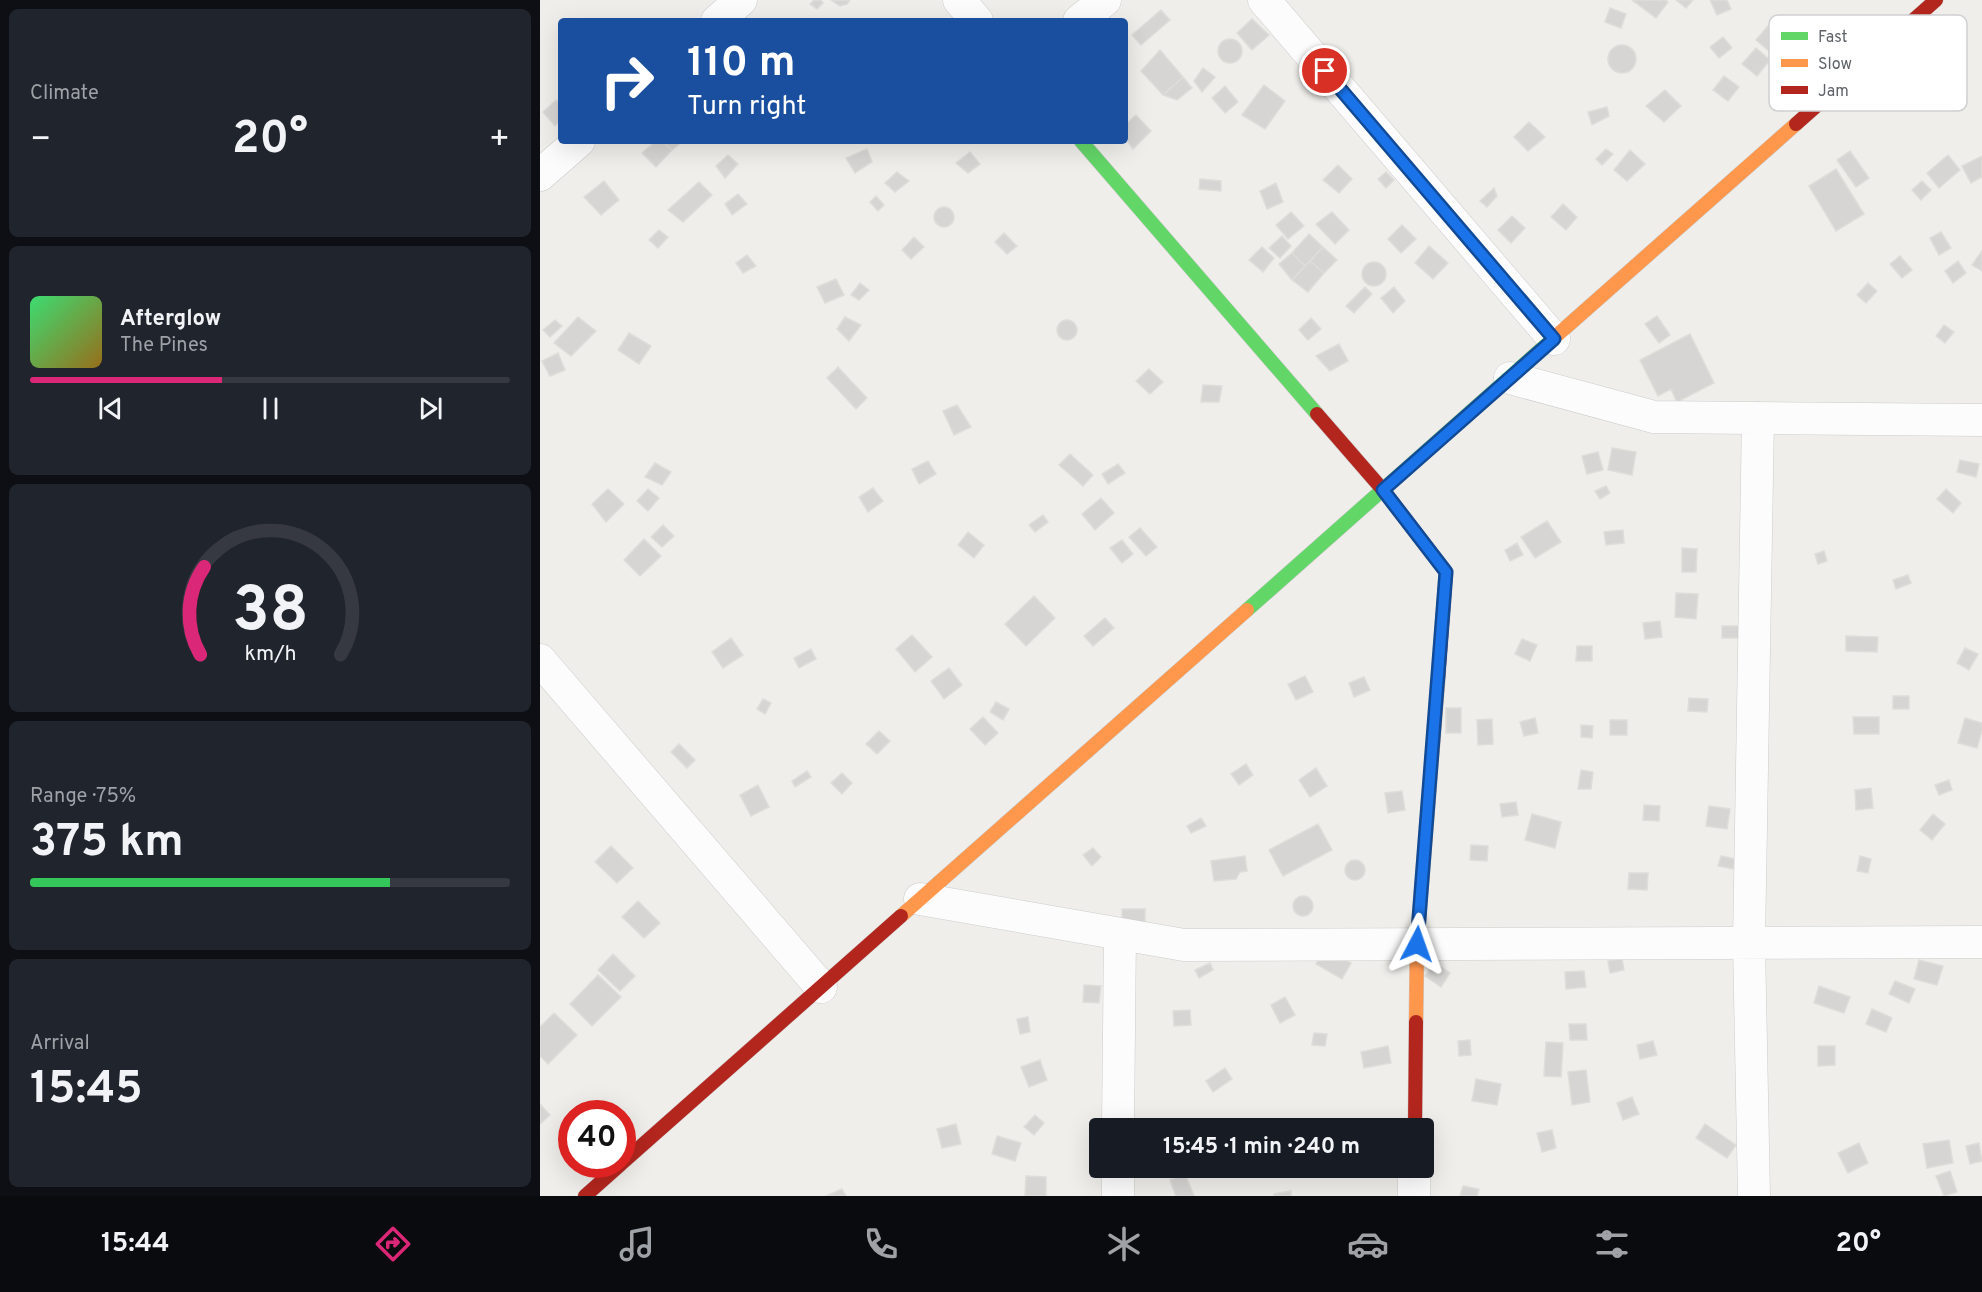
<!DOCTYPE html>
<html lang="en">
<head>
<meta charset="utf-8">
<style>
	body { margin:0; font-family:Overpass,sans-serif; background:#20242c; color:#f1f3f6; height:100vh; display:flex; flex-direction:column; font-size:22px; white-space:nowrap }
	* { box-sizing:border-box; margin:0 }
	p { font-size:20px; color:#9ea1a6 }
	.icon { flex:none; width:33px; height:33px; fill:none; stroke:currentColor; stroke-width:2; stroke-linecap:round; stroke-linejoin:round }
	.map { position:relative; flex:1; overflow:hidden }
	.drawer { display:flex; flex-direction:column; gap:9px; padding:9px; background:#0d0f14; width:540px }
	.drawer>* { flex:none }
	.guide { position:absolute; left:18px; top:18px; width:570px; height:126px; border-radius:6px; box-shadow:0 6px 24px #0002; background:#1a4fa0; color:#fff; overflow:hidden }
	.speed { position:absolute; left:18px; top:1100px; display:flex; gap:12px; font-size:30px; font-weight:700; text-align:center }
	.speed>* { display:grid; place-content:center; width:78px; height:78px; border-radius:50%; background:#171b24; box-shadow:0 6px 24px #0002; line-height:1 }
	.speed .limit { border:9px solid #d22; background:#fff; color:#111 }
	.pin { position:absolute; display:grid; place-items:center; width:51px; height:51px; color:#fff; margin:-26px; border:3px solid #fff; border-radius:50%; box-shadow:0 2px 6px #0007 }
	.me { position:absolute; width:66px; margin:-33px; rotate:4deg; stroke-linejoin:round; filter:drop-shadow(0 0 4px #0008) }
	.turn { display:flex; align-items:center; gap:21px; height:126px; padding:0 30px; font-size:27px }
	.turn .icon { width:78px; height:78px; stroke-width:2.5 }
	.turn b { display:block; font-size:42px; line-height:51px }
	.big { font-size:45px; font-weight:700; line-height:1.1 }
	.drawer .tile { flex:1; display:flex; flex-direction:column; justify-content:center; gap:9px; min-width:0; padding:0 21px; border-radius:9px; background:#20242c }
	.drawer .dial { align-items:center; gap:0 }
	.dial svg { height:156px; overflow:visible; fill:none; stroke:#363941; stroke-width:7; stroke-linecap:round; text-anchor:middle }
	.dial text { fill:#f1f3f6; stroke:none }
	.song { display:flex; align-items:center; gap:18px }
	.cover { width:72px; height:72px; border-radius:9px; background:linear-gradient(135deg,hsl(140 70% 55%),hsl(40 70% 35%)) }
	.played { height:6px; border-radius:3px; background:linear-gradient(90deg,#db2777 40%,#363941 40%) }
	.keys { display:flex; justify-content:space-around; direction:ltr }
	.heat { display:flex; justify-content:space-between; align-items:center; font-size:33px; direction:ltr }
	.charge { height:9px; border-radius:4px; background:linear-gradient(90deg,#34c759 75%,#363941 0) }
	.trip { position:absolute; left:549px; top:1118px; width:345px; height:60px; border-radius:6px; background:#171b24; box-shadow:0 6px 24px #0002; font-weight:700; line-height:60px; text-align:center }
	.dock { display:flex; height:96px; justify-content:space-around; align-items:center; background:#090b0e; color:#9ea1a6 }
	.dock .icon { width:42px; height:42px }
	.dock .selected { color:#db2777 }
	.dock b { font-size:27px; color:#f1f3f6 }
	main { display:flex; flex:1; min-height:0 }
	.map>svg:first-child { display:block }
	.building { fill:#d6d5d3; stroke:#deddd9; stroke-width:1.5 }
	.lines { fill:none; stroke-linecap:round; stroke-linejoin:round }
	.street-casing { stroke:#cbcccc; stroke-width:33 }
	.fast-casing { stroke:#cacacb; stroke-width:15 }
	.slow-casing { stroke:#cacacb; stroke-width:15 }
	.jam-casing { stroke:#cacacb; stroke-width:15 }
	.street { stroke:#fdfcfc; stroke-width:32 }
	.fast { stroke:#63d668; stroke-width:14 }
	.slow { stroke:#ff974d; stroke-width:14 }
	.jam { stroke:#b3261e; stroke-width:14 }
	.route-casing { stroke:#114b97; stroke-width:15 }
	.route { stroke:#1a73e8; stroke-width:10 }
	.key { fill:#fff; stroke:#cfd0d2; stroke-width:1.5 }
	.key-label { font-size:16px; fill:#5f6368 }
</style>
</head>
<body>
<main>
<section class="drawer">
<div class="tile"><p>Climate</p>
<div class="heat"><a>−</a><b class="big">20°</b><a>+</a></div>
</div>
<div class="tile">
<div class="song"><i class="cover"></i><div><b>Afterglow</b><p>The Pines</p></div></div>
<div class="played"></div>
<div class="keys"><svg class="icon" aria-label="previous" viewBox="0 0 24 24"><path d="M18 5L8 12l10 7zM5 5v14"/></svg><svg class="icon" aria-label="pause" viewBox="0 0 24 24"><path d="M8 5v14M16 5v14"/></svg><svg class="icon" aria-label="next" viewBox="0 0 24 24"><path d="M6 5l10 7-10 7zM19 5v14"/></svg></div>
</div>
<div class="tile dial"><svg viewBox="0 0 100 80">
<path d="M14 69A42 42 0 1 1 86 69"/>
<path d="M14 69A42 42 0 0 1 16 24" stroke="#db2777"/>
<text x="50" y="56" font-size="32" font-weight="700">38</text>
<text x="50" y="72" font-size="11">km/h</text>
</svg></div>
<div class="tile"><p>Range · 75%</p><b class="big">375 km</b><div class="charge"></div></div>
<div class="tile"><p>Arrival</p><b class="big">15:45</b></div>
</section>
<div class="map">
<svg width="1442" height="1196" viewBox="0 0 1442 1196">
	<rect width="100%" height="100%" fill="#efeeea"/>
	<path class="building" d="M274,0h7l2,3 -6,6 -7,-5z
		M291,0h19l-3,4 -7,2z
		M1092,0h33l3,2 -12,16z
		M1136,0h17l-7,8z
		M1170,0h17l4,9 -14,6z
		M1070,8l16,6 -5,14 -16,-6z
		M621,10l9,10 -29,25 -9,-10z
		M712,19l17,16 -17,15 -15,-17z
		M1228,26l19,16 -12,14 -19,-16z
		M1183,37l9,11 -13,10 -9,-11z
		M678 51a12 12 0 1 1 24 0a12 12 0 1 1-24 0Z
		M1068 59a14 14 0 1 1 28 0a14 14 0 1 1-28 0Z
		M1216,48l14,12 -13,16 -15,-12z
		M620,50l23,27 -20,18 -22,-24z
		M663,68l12,9 -13,15 -8,-11z
		M1184,76l15,11 -11,14 -15,-11z
		M643,77l9,11 -15,12 -14,-5z
		M724,85l21,16 -20,28 -23,-14z
		M685,86l13,16 -13,11 -13,-15z
		M1125,90l16,16 -17,16 -18,-16z
		M16,100l5,5v15l-6,6 -12,-14z
		M1067,107l2,9 -17,9 -4,-13z
		M596,115l15,16 -18,18 -8,-11v-13z
		M989,122l16,15 -17,14 -14,-14z
		M116,141h6l10,9 -16,17 -14,-14z
		M122,141h21l-11,9z
		M327,149l5,13 -17,11 -9,-15z
		M1066,149l7,5 -11,11 -6,-6z
		M1090,150l15,14 -18,17 -13,-11z
		M1310,151l19,27 -13,9 -19,-27z
		M430,152l10,12 -12,9 -12,-10z
		M188,155l10,9 -13,14 -9,-12z
		M1408,155l12,15 -21,18 -12,-15z
		M1442,156v21l-11,6 -9,-17z
		M798,165l14,14 -13,14 -16,-13z
		M1296,169l28,45 -28,17 -27,-45z
		M357,172l12,9 -14,11 -10,-9z
		M846,172l8,8 -8,8 -8,-9z
		M660,179l21,2v10l-22,-2z
		M64,181l15,19 -18,15 -17,-18z
		M1382,181l9,9 -10,10 -9,-10z
		M159,182l13,13 -29,27 -15,-12z
		M736,183l7,19 -16,7 -7,-18z
		M954,188l3,8 -10,11 -7,-6z
		M198,194l9,10 -15,11 -7,-11z
		M336,196l8,9 -6,6 -8,-9z
		M1023,204l14,13 -11,13 -15,-13z
		M394 217a10 10 0 1 1 20 0a10 10 0 1 1-20 0Z
		M751,212l13,14 -16,13 -12,-14z
		M792,212l17,18 -14,14 -19,-20z
		M972,216l13,12 -14,15 -13,-13z
		M862,225l14,14 -15,14 -13,-14z
		M119,230l9,7 -10,11 -9,-8z
		M1401,232l10,16 -12,7 -9,-17z
		M464,233l13,13 -10,8 -12,-12z
		M769,234l14,13 -18,19 -13,-13z
		M742,236l9,10 -11,12 -11,-10z
		M374,237l10,10 -13,12 -9,-9z
		M889,246l19,17 -15,16 -18,-16z
		M722,247l12,11 -11,14 -14,-12z
		M783,247l14,13 -13,13 -14,-12z
		M1442,251v20l-10,-6z
		M752,253l13,13 -13,14 -13,-16z
		M207,255l9,11 -13,7 -7,-10z
		M1360,256l12,14 -10,8 -12,-14z
		M770,261l14,12 -16,19 -16,-12z
		M1418,261l8,12 -13,10 -8,-12z
		M822 274a12 12 0 1 1 24 0a12 12 0 1 1-24 0Z
		M296,279l8,16 -19,8 -8,-16z
		M320,283l9,7 -10,10 -8,-5z
		M1328,283l9,8 -11,12 -9,-8z
		M825,287l7,7 -18,19 -8,-7z
		M854,287l11,14 -12,12 -12,-15z
		M1117,316l13,19 -11,8 -14,-19z
		M38,317l18,14 -25,25 -17,-13z
		M305,317l16,8 -12,16 -12,-12z
		M771,318l10,11 -13,11 -9,-10z
		M15,320l7,6 -12,11 -7,-7z
		M517 330a10 10 0 1 1 20 0a10 10 0 1 1-20 0Z
		M1404,325l10,7 -9,11 -9,-7z
		M89,333l22,13 -12,18 -21,-14z
		M1150,334l24,49 -37,19 -6,-13 -13,7 -18,-36z
		M799,344l9,17 -18,10 -14,-15z
		M18,353l7,17 -15,6 -8,-15z
		M298,367l29,31 -11,11 -29,-31z
		M609,369l14,13 -13,12 -14,-13z
		M663,385l19,1 -3,16h-18z
		M417,405l14,22 -17,8 -11,-24z
		M1072,448l24,4 -4,23 -24,-5z
		M1058,452l5,18 -16,4 -5,-18z
		M530,454l23,21 -10,11 -24,-21z
		M1420,460l19,4 -3,13 -19,-5z
		M388,461l8,13 -17,10 -7,-15z
		M115,463l16,9 -9,13 -17,-8z
		M578,464l7,9 -17,11 -6,-10z
		M1066,486l4,7 -10,6 -5,-8z
		M333,488l10,13 -15,11 -9,-15z
		M68,489l16,15 -18,18 -14,-18z
		M108,489l11,9 -11,13 -11,-10z
		M1406,489l15,14 -8,10 -16,-14z
		M561,498l13,15 -19,17 -13,-16z
		M503,515l5,7 -13,10 -6,-7z
		M1007,521l14,21 -26,16 -14,-21z
		M123,525l11,11 -12,11 -11,-10z
		M600,528l17,19 -11,9 -17,-19z
		M1083,530l1,13 -18,2 -2,-13z
		M428,532l16,13 -10,13 -16,-13z
		M104,539l17,17 -21,20 -16,-16z
		M582,540l11,14 -11,9 -12,-15z
		M977,543l6,12 -13,6 -5,-11z
		M1142,548l15,1 -1,23h-14z
		M1284,551l3,10 -9,3 -3,-10z
		M1368,575l3,8 -15,6 -3,-9z
		M1136,593l22,1 -2,25 -21,-2z
		M494,596l21,22 -29,28 -21,-22z
		M565,618l9,10 -21,18 -9,-10z
		M1120,621l2,16 -17,2 -2,-16z
		M1182,626h17v12h-17z
		M372,635l20,22 -17,15 -19,-23z
		M1306,636l32,1 -1,15 -31,-1z
		M191,638l12,17 -20,13 -11,-16z
		M982,639l15,6 -7,16 -15,-7z
		M1037,646h15v15h-16z
		M1425,648l13,6 -9,16 -12,-7z
		M271,649l5,10 -17,9 -5,-10z
		M409,668l13,17 -18,14 -13,-18z
		M765,676l8,16 -17,8 -8,-16z
		M824,677l6,13 -16,7 -5,-14z
		M1353,696h16v13h-16z
		M1149,698l19,1 -1,13 -19,-1z
		M223,699l8,4 -6,11 -8,-5z
		M456,702l13,7 -6,11 -13,-8z
		M906,708h15v25h-15z
		M443,717l15,16 -13,12 -15,-16z
		M1313,717h26v17h-25z
		M995,718l3,15 -14,3 -4,-14z
		M1425,718l17,5v8l-5,17 -19,-5z
		M952,719l1,25 -15,1 -1,-25z
		M1070,720h17v15h-17z
		M1041,725l12,1 -1,12 -11,-1z
		M339,731l11,10 -13,13 -11,-10z
		M139,744l16,16 -8,8 -16,-16z
		M706,764l7,11 -14,10 -8,-11z
		M776,768l11,18 -17,11 -11,-17z
		M1041,770l12,2 -2,17h-13z
		M267,771l4,6 -16,10 -3,-6z
		M302,773l10,10 -10,11 -11,-11z
		M1409,780l3,10 -13,5 -4,-10z
		M218,785l11,22 -18,9 -11,-21z
		M1331,788l2,20 -17,2 -1,-20z
		M862,791l3,19 -17,3 -3,-20z
		M976,802l2,13 -16,2 -2,-13z
		M1104,805l16,1 -1,15 -16,-1z
		M1169,806l21,3 -3,20 -21,-3z
		M992,814l29,8 -6,26 -30,-8z
		M1393,814l12,10 -13,16 -12,-10z
		M661,818l5,8 -15,7 -4,-7z
		M778,824l14,26 -49,26 -14,-26z
		M931,845l17,1 -1,15 -17,-1z
		M71,846l22,22 -16,15 -22,-21z
		M553,848l8,9 -9,9 -9,-11z
		M705,856l2,15 -7,1 -4,7 -22,2 -3,-20z
		M1181,856l15,3 -3,10 -15,-3z
		M1320,856l11,3 -3,14 -11,-2z
		M805 870a10 10 0 1 1 20 0a10 10 0 1 1-20 0Z
		M1089,873h19l-1,17 -19,-1z
		M753 906a10 10 0 1 1 20 0a10 10 0 1 1-20 0Z
		M98,901l22,22 -16,15 -22,-21z
		M582,909h23v15h-23z
		M785,948l26,15 -9,16 -26,-15z
		M73,954l22,22 -15,15 -22,-21z
		M1082,958l2,12 -14,3 -2,-12z
		M1379,960l24,6 -6,19 -23,-6z
		M894,962l16,11 -9,14 -16,-11z
		M670,963l3,7 -14,8 -4,-8z
		M1044,971l2,16 -20,2 -1,-17z
		M58,975l23,22 -29,29 -22,-22z
		M1355,981l20,8 -6,14 -20,-9z
		M544,985l17,1 -2,17 -16,-1z
		M1279,986l31,11 -6,16 -30,-10z
		M745,997l10,18 -15,8 -9,-18z
		M1332,1009l20,9 -6,14 -20,-8z
		M650,1010l1,15 -17,1 -1,-15z
		M14,1013l23,22 -29,29 -8,-8v-29z
		M488,1017l2,15 -10,2 -3,-15z
		M1029,1024h17l1,16h-17z
		M774,1033l13,1 -2,12 -13,-1z
		M930,1040l1,15 -12,1 -1,-15z
		M1113,1041l4,14 -17,4 -3,-14z
		M1006,1042l17,1 -2,34 -17,-1z
		M848,1046l3,17 -27,5 -3,-16z
		M1278,1046h17v19l-17,1z
		M500,1060l7,20 -18,7 -8,-20z
		M685,1068l7,11 -19,13 -7,-11z
		M1046,1070l4,32 -18,3 -4,-33z
		M936,1079l25,5 -4,21 -25,-4z
		M1092,1097l7,17 -16,6 -6,-17z
		M0,1104l10,11 -10,9z
		M495,1115l9,8 -10,12 -10,-8z
		M416,1124l5,20 -19,4 -5,-19z
		M694,1124v4h-17v-3z
		M1165,1124l31,21 -9,13 -31,-20z
		M1012,1130l4,18 -14,4 -5,-19z
		M457,1136l24,7 -6,18 -23,-7z
		M1409,1140l4,23 -26,5 -4,-24z
		M1319,1143l9,20 -20,10 -10,-20z
		M1439,1143l3,18 -12,3 -4,-18z
		M1410,1171l7,21 -13,4 -8,-20z
		M645,1174l9,22h-18l-6,-16z
		M486,1176l20,1v19h-21z
		M923,1186l16,3 -2,7h-17z
		M302,1189l4,7h-20z
		M751,1191v5h-17v-2z"/>
	<g class="lines">
		<defs>
			<path id="street" d="M419,0l18,21
				M724,0l290,339
				M177,21l24,-21
				M539,21l26,-21
				M0,175l39,-34
				M970,378l144,39 328,3
				M0,660l281,327
				M380,899l264,46 798,-3
				M578,1128l2,-194
				M578,1196v-29
				M874,1196v-29
				M1214,1196l-5,-253 9,-525"/>
			<path id="fast" d="M541,141l236,273
				M707,610l308,-273"/>
			<path id="slow" d="M1015,337l241,-213
				M361,916l346,-306
				M876,1022l1,-78 21,-264"/>
			<path id="jam" d="M1256,124l140,-124
				M777,414l66,76 63,82 -8,108
				M875,1128l1,-106
				M82,1163l279,-247
				M45,1196l36,-32"/>
		</defs>
		<use href="#street" class="street-casing"/>
		<use href="#fast" class="fast-casing"/>
		<use href="#slow" class="slow-casing"/>
		<use href="#jam" class="jam-casing"/>
		<use href="#street" class="street"/>
		<use href="#fast" class="fast"/>
		<use href="#slow" class="slow"/>
		<use href="#jam" class="jam"/>
	</g>
	<g class="lines">
		<defs>
			<path id="route" d="M785,71l229,268 -171,151 63,82 -29,372"/>
		</defs>
		<use href="#route" class="route-casing"/>
		<use href="#route" class="route"/>
	</g>
	<rect x="1229" y="15" width="198" height="96" rx="9" class="key"/>
	<rect x="1241" y="32" width="27" height="8" fill="#63d668"/>
	<rect x="1241" y="59" width="27" height="8" fill="#ff974d"/>
	<rect x="1241" y="86" width="27" height="8" fill="#b3261e"/>
	<g class="key-label">
		<text x="1278" y="42">Fast</text>
		<text x="1278" y="69">Slow</text>
		<text x="1278" y="96">Jam</text>
	</g>
</svg>
<div class="speed"><div class="limit">40</div></div>
<div class="pin" style="left:785px;top:71px;background:#d93025"><svg class="icon" aria-label="arrive" viewBox="0 0 24 24"><path d="M6 21V4h12l-3 4 3 4H6"/></svg></div>
<svg class="me" style="left:877px;top:944px" viewBox="-20 -20 40 40"><path d="M0-17L14 15 0 8-14 15z" fill="#1a73e8" stroke="#fff" stroke-width="4"/></svg>
<div class="trip">15:45 · 1 min · 240 m</div>
<div class="guide">
<div class="turn"><svg class="icon" aria-label="right" viewBox="0 0 24 24"><path d="M7 20v-9h11M14 6l5 5-5 5"/></svg><div><b>110 m</b>Turn right</div></div>
</div>
</div>
</main>
<nav class="dock">
<b>15:44</b>
<svg class="icon selected" aria-label="directions" viewBox="0 0 24 24"><path d="M12 3l9 9-9 9-9-9zM9 14v-3h6M13 9l2 2-2 2"/></svg>
<svg class="icon" aria-label="music" viewBox="0 0 24 24"><path d="M9 18V5l10-2v13"/><circle cx="6" cy="18" r="3"/><circle cx="16" cy="16" r="3"/></svg>
<svg class="icon" aria-label="phone" viewBox="0 0 24 24"><path d="M5 4h4l2 5-3 2q2 4 5 5l2-3 5 2v4C11 20 4 13 5 4z"/></svg>
<svg class="icon" aria-label="climate" viewBox="0 0 24 24"><path d="M12 3v18M4 7l16 10M4 17L20 7"/></svg>
<svg class="icon" aria-label="car" viewBox="0 0 24 24"><path d="M5 17H2v-5l4-1 3-4h7l3 4 3 1v5h-3M9 17h6M6 11h13"/><circle cx="7" cy="17" r="2"/><circle cx="17" cy="17" r="2"/></svg>
<svg class="icon" aria-label="filters" viewBox="0 0 24 24"><path d="M4 7h16M4 17h16"/><circle cx="9" cy="7" r="2"/><circle cx="15" cy="17" r="2"/></svg>
<b>20°</b>
</nav>
</body>
</html>
